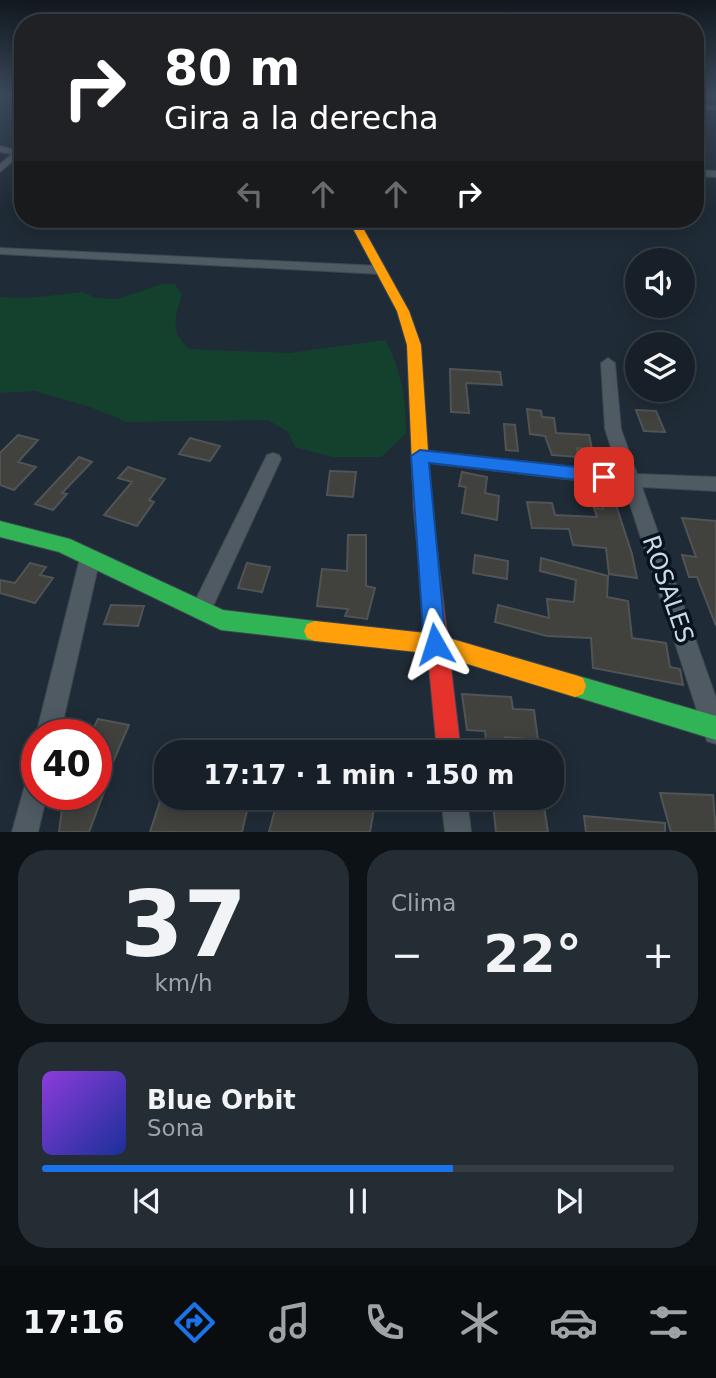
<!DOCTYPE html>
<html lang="es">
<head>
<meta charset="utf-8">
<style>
	body { margin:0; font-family:"DejaVu Sans",sans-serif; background:#242d34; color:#f1f3f6; height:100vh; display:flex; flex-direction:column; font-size:26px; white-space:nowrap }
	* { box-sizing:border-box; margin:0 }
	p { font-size:23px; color:#9ea3a8 }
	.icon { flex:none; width:38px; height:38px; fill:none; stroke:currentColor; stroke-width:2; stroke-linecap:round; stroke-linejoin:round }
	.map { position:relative; height:832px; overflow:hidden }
	.drawer { display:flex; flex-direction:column; gap:18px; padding:18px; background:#0d1216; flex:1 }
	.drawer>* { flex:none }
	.banner { position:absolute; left:14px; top:14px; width:690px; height:214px; border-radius:28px; box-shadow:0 4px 18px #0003,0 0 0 2px #363e45; background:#202124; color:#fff; overflow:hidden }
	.buttons { position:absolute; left:625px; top:248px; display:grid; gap:14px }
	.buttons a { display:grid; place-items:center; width:70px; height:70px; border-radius:50%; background:#172028; box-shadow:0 4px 18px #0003,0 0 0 2px #363e45; font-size:35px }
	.speed { position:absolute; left:21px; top:719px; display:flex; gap:14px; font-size:35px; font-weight:700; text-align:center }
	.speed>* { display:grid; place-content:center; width:91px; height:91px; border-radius:50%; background:#172028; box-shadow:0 4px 18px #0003,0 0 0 2px #363e45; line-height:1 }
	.speed .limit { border:10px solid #d22; background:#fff; color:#111 }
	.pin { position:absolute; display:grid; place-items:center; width:60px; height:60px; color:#fff; margin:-30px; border-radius:14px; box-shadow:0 4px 10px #0006 }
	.me { position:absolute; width:77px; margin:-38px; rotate:354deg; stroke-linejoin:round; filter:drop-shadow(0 0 5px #0008) }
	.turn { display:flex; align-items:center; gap:24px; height:147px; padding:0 35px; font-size:32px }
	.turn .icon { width:91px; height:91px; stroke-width:2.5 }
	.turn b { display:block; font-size:49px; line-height:60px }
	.lanes { display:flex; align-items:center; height:66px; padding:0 35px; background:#0003; justify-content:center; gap:35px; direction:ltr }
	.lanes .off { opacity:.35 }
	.big { font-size:52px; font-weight:700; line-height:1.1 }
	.drawer .tile { flex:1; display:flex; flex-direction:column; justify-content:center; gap:10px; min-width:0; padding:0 24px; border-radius:28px; background:#242d34 }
	.drawer .dial { align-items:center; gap:0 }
	.dial b { font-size:91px; line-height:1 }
	.song { display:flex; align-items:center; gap:21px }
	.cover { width:84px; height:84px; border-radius:10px; background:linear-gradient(135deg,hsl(270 70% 55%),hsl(230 70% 35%)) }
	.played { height:7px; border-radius:4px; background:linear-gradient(90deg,#1a73e8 65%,#363e45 65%) }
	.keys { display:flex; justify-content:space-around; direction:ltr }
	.heat { display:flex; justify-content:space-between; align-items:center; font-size:38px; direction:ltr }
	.drawer .tiles { flex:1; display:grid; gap:18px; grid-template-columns:1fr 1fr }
	.tile:last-child { grid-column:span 2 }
	.trip { position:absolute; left:154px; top:740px; width:410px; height:70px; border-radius:28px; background:#172028; box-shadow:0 4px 18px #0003,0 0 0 2px #363e45; font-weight:700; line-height:70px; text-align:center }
	.tabs { display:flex; height:112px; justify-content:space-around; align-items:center; background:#090d10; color:#9ea3a8 }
	.tabs .icon { width:49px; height:49px }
	.tabs .on { color:#1a73e8 }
	.tabs b { font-size:32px; color:#f1f3f6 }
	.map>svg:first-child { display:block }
	.green { fill:#14412e }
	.building { fill:#41413d; stroke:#515455; stroke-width:2 }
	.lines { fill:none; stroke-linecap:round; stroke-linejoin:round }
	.street-casing { stroke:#3d4751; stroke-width:2 }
	.fast-casing { stroke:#3d4751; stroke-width:2 }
	.slow-casing { stroke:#3d4751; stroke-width:2 }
	.jam-casing { stroke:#3d4751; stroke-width:2 }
	.street { fill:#505a62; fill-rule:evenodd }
	.fast { fill:#30b455; fill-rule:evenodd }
	.slow { fill:#ff9f0a; fill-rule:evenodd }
	.jam { fill:#e5322d; fill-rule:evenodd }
	.route { fill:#1a73e8; stroke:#114b97; stroke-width:2 }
	.labels { text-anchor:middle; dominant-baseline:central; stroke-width:7; stroke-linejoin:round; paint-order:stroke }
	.near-street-label { font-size:24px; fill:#cbd9e7; stroke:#09131d }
</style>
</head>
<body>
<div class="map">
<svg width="716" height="832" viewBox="0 0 716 832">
	<rect width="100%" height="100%" fill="#1f2b36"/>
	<path class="green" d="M162,284h13l7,11c-7,24 -13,35 7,54l100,4 96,-13c17,31 21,59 21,94l-25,23h-49l-37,-10 -7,-15 -20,-12 -141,2 -40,-16 -52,-15 -35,2v-96l29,1 54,-6 13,6 22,1z"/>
	<path class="building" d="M450,369l50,3 2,13 -36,-2 3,30 -18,-1z
		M527,409l14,2 1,6 12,1 2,15 33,2 3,14 -15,-1 2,9 -27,-2 -7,-19 -15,-2z
		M636,410l20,1 9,21 -21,-1z
		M504,424l11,1 3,26 -12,-1z
		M18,435l20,5 -20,22 18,5 -22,23 -14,-5v-32z
		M190,438l30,8 -10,15 -31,-7z
		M79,457l13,5 -30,31 5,1 -14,16 -18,-6z
		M128,467l37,12 -16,21 5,2 -17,24 -33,-11 28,-33 -14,-4z
		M330,471l26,1 -3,25 -26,-2z
		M462,472l25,5 -2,16 14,3 -2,24 -35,-7 4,-26 -7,-1z
		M601,501l14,1 17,52 5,24 -28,-4 -3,-26 -33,-3 -4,-16 -37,-1 -5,-26 25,1 3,12 42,2 -3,-9 9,1z
		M682,518l34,3v105l-19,-49h-8l-7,-22 14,2z
		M348,535h18v51l9,2 -8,31 -22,-3 3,-7 -31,-3 5,-37 25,2z
		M475,555l33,6 -1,18 -34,-6z
		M541,558l67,18 -1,21 21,4 4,37 34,5 4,24 10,2 3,16 -90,-17 -2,-30 -44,-2 -52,-14 3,-17 51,13 -2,-19 27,3 2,-22 -36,-9z
		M30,563l16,4 -6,8 13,3 -18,25 -35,-10v-13l15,3z
		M247,563l23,4 -8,25 -24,-4z
		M111,605l33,1 -6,20 -34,-2z
		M462,694l49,3 2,12 21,1 4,30 -33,-3 1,5 -20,-1 -1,-10 -18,-1z
		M98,719l31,6 -22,51h3l-21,56h-30l5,-38h32v-59h-6z
		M660,793l53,2 3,37h-45z
		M161,798h89l-8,34h-92z
		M278,798h98l-6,34h-101z
		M493,804l51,2 4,26h-52z
		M584,816l81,7v9h-79z"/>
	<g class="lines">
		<defs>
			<path id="street" d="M695,105l21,1v4l-21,-1z
				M0,146l23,6 -23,20v-8l12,-10 -12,-2z
				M695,170l21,1v6l-21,-1z
				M0,248l380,18 6,4 -6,4 -380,-20z
				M608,358l7,5 6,66 16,45 79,3v14l-74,-4 74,211v46l-9,-3 -3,-9 -80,-246 -204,-24 -6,-2 -2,-4 2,-4 6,-2 199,22 -14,-43 -4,-66z
				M273,453l6,2 2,4 -73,158 -7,3 -7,-3 -3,-7 3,-7 71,-144 2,-4z
				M90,550l7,2 3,6 -40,177h-23v2l-1,-2 44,-177 3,-6z
				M37,770v24h10l-9,38h-26l16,-58z
				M441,798h26l4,34h-26z"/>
			<path id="fast" d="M0,521l70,18 153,71 92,11 8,3 3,7 -3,7 -8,3 -94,-11 -162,-78 -59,-15z
				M575,675l141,41v24l-149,-46 -3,-8 3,-8z"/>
			<path id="slow" d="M348,219h10l51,92 12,34 11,167 9,71 -3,6 -7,3 -7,-3 -3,-6 -7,-71 -7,-167 -10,-34z
				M315,621l120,13 140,41 8,3 3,8 -3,8 -8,3 -140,-43 -120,-13 -8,-3 -3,-7 3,-7z"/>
			<path id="jam" d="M431,574l7,3 3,6 20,169h-24l-16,-169 3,-6z"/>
		</defs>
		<use href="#street" class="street-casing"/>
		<use href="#fast" class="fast-casing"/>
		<use href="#slow" class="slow-casing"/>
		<use href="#jam" class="jam-casing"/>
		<use href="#street" class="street"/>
		<use href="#fast" class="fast"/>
		<use href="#slow" class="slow"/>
		<use href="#jam" class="jam"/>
	</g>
	<linearGradient id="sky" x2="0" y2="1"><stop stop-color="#11181e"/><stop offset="0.45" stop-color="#3c4a5d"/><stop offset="1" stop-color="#3c4a5d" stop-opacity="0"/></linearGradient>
	<rect width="716" height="210" fill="url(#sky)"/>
	<path class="route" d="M420,450l184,20 6,2 3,5 -3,4 -6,2 -175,-20 17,181 -3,8 -8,3 -7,-3 -4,-8 -13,-188z"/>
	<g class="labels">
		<g class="near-street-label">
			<text transform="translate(668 589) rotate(71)">ROSALES</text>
		</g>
	</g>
</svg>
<div class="buttons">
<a><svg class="icon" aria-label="sound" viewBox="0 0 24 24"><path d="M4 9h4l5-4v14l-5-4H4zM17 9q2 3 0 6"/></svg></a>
<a><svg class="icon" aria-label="layers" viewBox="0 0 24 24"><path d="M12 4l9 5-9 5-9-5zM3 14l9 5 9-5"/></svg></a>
</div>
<div class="speed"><div class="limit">40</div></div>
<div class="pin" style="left:604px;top:477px;background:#d93025"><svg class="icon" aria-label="arrive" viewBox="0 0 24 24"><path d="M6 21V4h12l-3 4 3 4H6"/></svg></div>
<svg class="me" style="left:435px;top:644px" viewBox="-20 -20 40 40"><path d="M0-17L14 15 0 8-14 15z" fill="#1a73e8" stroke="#fff" stroke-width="4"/></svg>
<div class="trip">17:17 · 1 min · 150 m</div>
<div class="banner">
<div class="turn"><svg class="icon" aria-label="right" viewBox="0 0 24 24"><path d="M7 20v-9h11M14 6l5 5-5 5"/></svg><div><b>80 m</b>Gira a la derecha</div></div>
<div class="lanes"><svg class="icon off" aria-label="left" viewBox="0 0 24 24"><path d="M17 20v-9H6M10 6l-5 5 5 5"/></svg><svg class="icon off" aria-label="ahead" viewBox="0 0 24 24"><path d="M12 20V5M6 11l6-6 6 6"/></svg><svg class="icon off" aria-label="ahead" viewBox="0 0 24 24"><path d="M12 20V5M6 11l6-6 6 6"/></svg><svg class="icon" aria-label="right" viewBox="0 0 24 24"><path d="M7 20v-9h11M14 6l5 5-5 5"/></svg></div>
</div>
</div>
<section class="drawer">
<div class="tiles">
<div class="tile dial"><b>37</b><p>km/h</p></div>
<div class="tile"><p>Clima</p>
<div class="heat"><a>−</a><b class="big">22°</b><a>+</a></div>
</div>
<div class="tile">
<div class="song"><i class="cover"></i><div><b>Blue Orbit</b><p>Sona</p></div></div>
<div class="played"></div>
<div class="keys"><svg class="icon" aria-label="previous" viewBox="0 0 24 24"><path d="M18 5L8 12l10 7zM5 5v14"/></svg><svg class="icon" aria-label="pause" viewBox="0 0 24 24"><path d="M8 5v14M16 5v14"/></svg><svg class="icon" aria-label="next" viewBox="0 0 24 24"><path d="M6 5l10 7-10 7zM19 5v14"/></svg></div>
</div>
</div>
</section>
<nav class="tabs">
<b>17:16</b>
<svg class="icon on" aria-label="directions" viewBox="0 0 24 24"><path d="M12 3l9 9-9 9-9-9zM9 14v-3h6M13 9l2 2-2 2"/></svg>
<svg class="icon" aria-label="music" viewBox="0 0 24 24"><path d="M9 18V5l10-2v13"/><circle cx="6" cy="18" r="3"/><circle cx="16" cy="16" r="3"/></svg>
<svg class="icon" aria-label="phone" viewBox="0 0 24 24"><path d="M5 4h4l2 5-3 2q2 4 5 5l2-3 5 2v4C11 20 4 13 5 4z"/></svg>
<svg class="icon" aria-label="climate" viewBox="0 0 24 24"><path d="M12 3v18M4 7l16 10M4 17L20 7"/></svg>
<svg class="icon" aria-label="car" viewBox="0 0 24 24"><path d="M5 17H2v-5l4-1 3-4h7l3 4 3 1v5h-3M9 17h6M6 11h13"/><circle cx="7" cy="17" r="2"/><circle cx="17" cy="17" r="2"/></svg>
<svg class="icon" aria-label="filters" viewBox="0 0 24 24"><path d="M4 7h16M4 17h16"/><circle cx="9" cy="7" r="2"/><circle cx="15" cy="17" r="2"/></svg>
</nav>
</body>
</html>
